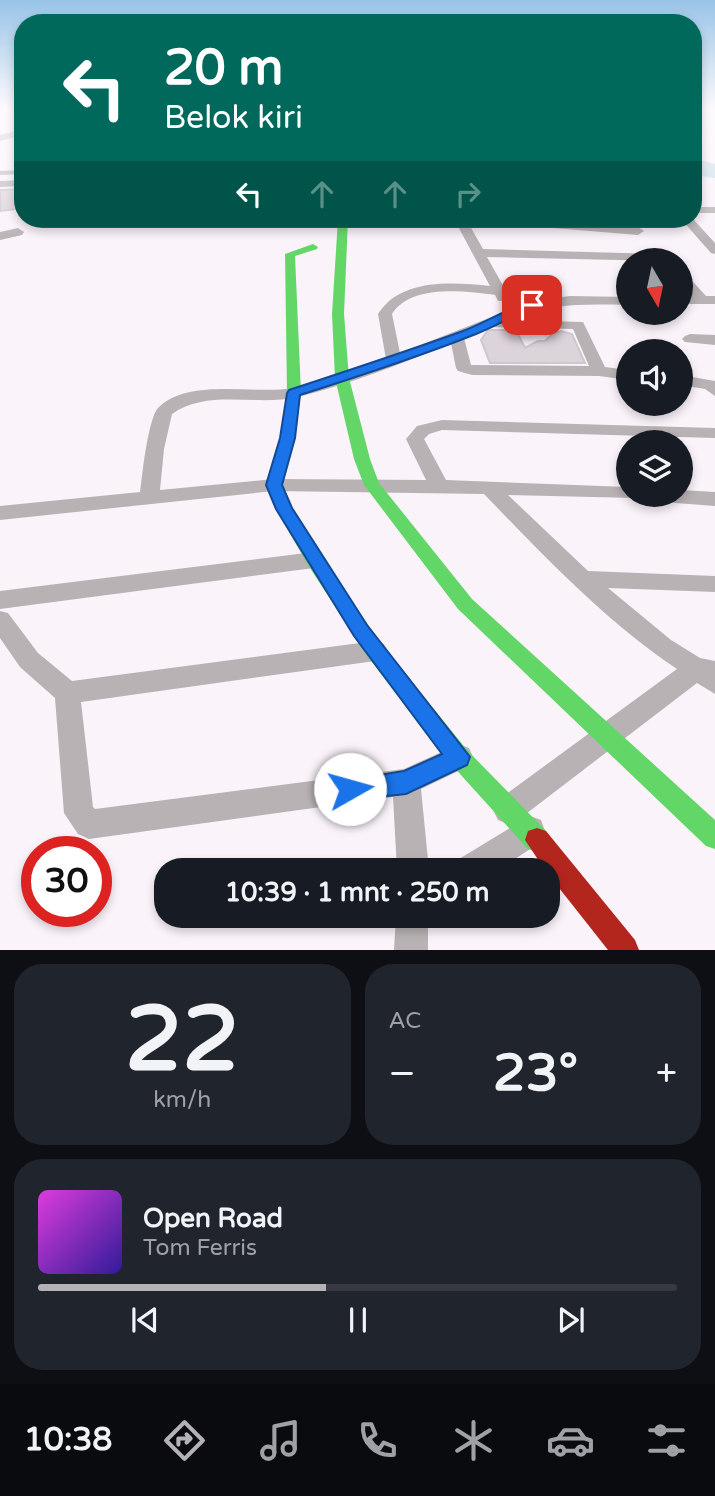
<!DOCTYPE html>
<html lang="id">
<head>
<meta charset="utf-8">
<style>
	body { margin:0; font-family:"Varela Round",sans-serif; background:#20242c; color:#f1f3f6; height:100vh; display:flex; flex-direction:column; font-size:26px; white-space:nowrap }
	* { box-sizing:border-box; margin:0 }
	p { font-size:23px; color:#9ea1a6 }
	.icon { flex:none; width:38px; height:38px; fill:none; stroke:currentColor; stroke-width:2; stroke-linecap:round; stroke-linejoin:round }
	.map { position:relative; height:950px; overflow:hidden }
	.side { display:flex; flex-direction:column; gap:14px; padding:14px; background:#0d0f14; flex:1 }
	.side>* { flex:none }
	.top-card { position:absolute; left:14px; top:14px; width:688px; height:214px; border-radius:28px; box-shadow:0 4px 10px #0003; background:#00695c; color:#fff; overflow:hidden }
	.needle { width:46px; rotate:171deg }
	.fabs { position:absolute; left:616px; top:248px; display:grid; gap:14px }
	.fabs a { display:grid; place-items:center; width:77px; height:77px; border-radius:50%; background:#171b24; box-shadow:0 4px 10px #0003; font-size:35px }
	.speed { position:absolute; left:21px; top:836px; display:flex; gap:14px; font-size:35px; font-weight:700; text-align:center }
	.speed>* { display:grid; place-content:center; width:91px; height:91px; border-radius:50%; background:#171b24; box-shadow:0 4px 10px #0003; line-height:1 }
	.speed .limit { border:10px solid #d22; background:#fff; color:#111 }
	.pin { position:absolute; display:grid; place-items:center; width:60px; height:60px; color:#fff; margin:-30px; border-radius:14px; box-shadow:0 4px 10px #0006 }
	.me { position:absolute; width:77px; margin:-38px; rotate:83deg; stroke-linejoin:round; filter:drop-shadow(0 0 5px #0008) }
	.turn { display:flex; align-items:center; gap:24px; height:147px; padding:0 35px; font-size:32px }
	.turn .icon { width:91px; height:91px; stroke-width:2.5 }
	.turn b { display:block; font-size:49px; line-height:60px }
	.lanes { display:flex; align-items:center; height:66px; padding:0 35px; background:#0003; justify-content:center; gap:35px; direction:ltr }
	.lanes .off { opacity:.35 }
	.big { font-size:52px; font-weight:700; line-height:1.1 }
	.side .widget { flex:1; display:flex; flex-direction:column; justify-content:center; gap:10px; min-width:0; padding:0 24px; border-radius:28px; background:#20242c }
	.side .dial { align-items:center; gap:0 }
	.dial b { font-size:91px; line-height:1 }
	.song { display:flex; align-items:center; gap:21px }
	.cover { width:84px; height:84px; border-radius:10px; background:linear-gradient(135deg,hsl(300 70% 55%),hsl(250 70% 35%)) }
	.played { height:7px; border-radius:4px; background:linear-gradient(90deg,#b4b2b7 45%,#363941 45%) }
	.keys { display:flex; justify-content:space-around; direction:ltr }
	.heat { display:flex; justify-content:space-between; align-items:center; font-size:38px; direction:ltr }
	.side .tiles { flex:1; display:grid; gap:14px; grid-template-columns:1fr 1fr }
	.widget:last-child { grid-column:span 2 }
	.trip { position:absolute; left:154px; top:858px; width:406px; height:70px; border-radius:28px; background:#171b24; box-shadow:0 4px 10px #0003; font-weight:700; line-height:70px; text-align:center }
	.dock { display:flex; height:112px; justify-content:space-around; align-items:center; background:#090b0e; color:#9ea1a6 }
	.dock .icon { width:49px; height:49px }
	.dock .current { color:#b4b2b7 }
	.dock b { font-size:32px; color:#f1f3f6 }
	.map>svg:first-child { display:block }
	.lines { fill:none; stroke-linecap:round; stroke-linejoin:round }
	.river { fill:#c1dae6; fill-rule:evenodd }
	.building { fill:#dcd3db; stroke:#cec7ce; stroke-width:2 }
	.lane { fill:#b8b2b4; fill-rule:evenodd }
	.street { fill:#b8b2b4; fill-rule:evenodd }
	.fast { fill:#63d668; fill-rule:evenodd }
	.jam { fill:#b3261e; fill-rule:evenodd }
	.route { fill:#1a73e8; stroke:#114b97; stroke-width:2 }
</style>
</head>
<body>
<div class="map">
<svg width="715" height="950" viewBox="0 0 715 950">
	<rect width="100%" height="100%" fill="#faf3fa"/>
	<g class="lines">
		<path class="river" d="M693,158l22,6v14l-22,-3z"/>
	</g>
	<path class="building" d="M23,189v19l-23,3v-21z
		M488,330h28l9,18 13,-7h7l7,-7 9,-3 11,3 13,29h-95l-9,-23z"/>
	<g class="lines">
		<path class="lane" d="M23,170v4l-23,1v-4z"/>
		<path class="street" d="M23,129v6l-23,6v-6z
			M23,180v6l-23,1v-6z
			M693,207h22v6h-22z
			M454,219h12l17,30 175,5 6,4 -2,3 -175,-4 23,41 -2,3h-10l-3,-6c-31,-4 -84,-11 -103,19l8,39 132,-52 38,-5 58,1v8c-44,-1 -78,-2 -120,15l75,2 22,45 23,3v10l-29,-4 -127,-1 -14,-4 -2,-3 -5,-25c-50,21 -101,41 -153,54 -42,10 -89,-9 -126,17l-8,35 -4,41 114,-11 152,1 -20,-41 11,-13 25,-6 273,8v10l-273,-8 -13,4 -5,5 22,41 182,7v8h8l-1,3 -127,-3 80,76 127,5v16l-107,-4 63,52 29,18 15,3v33l-18,-11 -179,137 -10,4 -10,-4 -5,-10 5,-10 179,-131c-72,-48 -133,-113 -193,-175l-210,-3 -274,29v-14l140,-14c2,-17 8,-73 18,-84 30,-31 97,-13 135,-20 31,-6 63,-20 93,-29l-8,-45c23,-36 74,-32 112,-28zM490,327l83,2 16,37 -118,-1 -7,-27z
			M475,219h49l114,8 6,4 -6,4 -157,-13z
			M681,219h12l22,24v11l-4,-1z
			M18,228l6,4 -2,3 -22,5v-8z
			M681,273l5,1 20,22h9v8h-34v-8h10l-10,-11z
			M690,334l25,1v10l-30,-3 -3,-3 3,-3z
			M681,375l34,6v15l-10,-7 -24,-4z
			M681,490l34,2v14l-53,-4 -7,-2 -3,-5h29z
			M314,552l8,2 3,6 -3,6 -8,2 -314,41v-18z
			M0,611l8,2 30,40 34,28 303,-40 9,3 3,7 -3,7 -9,3 -294,41 12,105 2,2 309,-40 55,-25 10,4 4,9 -4,9 -48,23 8,81h-32l-4,-73 -304,42 -11,-5 -14,-21 -9,-115 -35,-31 -20,-29z
			M530,816l11,4 4,11 -4,11 -43,28h-43l4,-11z
			M396,915h32v35h-34z"/>
		<path class="fast" d="M338,219h10l-4,95 5,64 21,81 9,24 93,116 243,221v29l-9,-3 -248,-237 -94,-124 -10,-26 -19,-81 -3,-64z
			M313,244l5,3 -1,2 -22,7 6,137 -6,45 -13,47 10,24 28,46 62,90 85,105 79,81 3,9 -3,9 -9,3 -9,-3 -77,-85 -83,-107 -60,-92 -32,-56 -10,-24 15,-47 6,-45 -2,-139z"/>
		<path class="jam" d="M537,828l9,3 89,109 4,10h-31l-60,-76v-4h-3l-20,-30 3,-9z"/>
	</g>
	<linearGradient id="sky" x2="0" y2="1"><stop stop-color="#98c3e7"/><stop offset="0.45" stop-color="#fdfafd"/><stop offset="1" stop-color="#fdfafd" stop-opacity="0"/></linearGradient>
	<rect width="715" height="242" fill="url(#sky)"/>
	<path class="route" d="M532,302l4,1v5c-21,6 -39,18 -60,26 -58,23 -116,42 -176,61l-5,43 -13,47 10,23 75,117 103,132 -3,8 -61,29 -56,6 -8,-3 -4,-8 4,-8 62,-10 38,-17 -88,-118 -78,-127 -10,-24 14,-47 7,-45 2,-3c58,-19 116,-38 174,-59 24,-9 44,-23 69,-29z"/>
</svg>
<div class="fabs">
<a><svg class="needle" viewBox="-14 -14 28 28"><path d="M0-13l5 13h-10z" fill="#e53935"/><path d="M0 13l5-13h-10z" fill="#9ea1a6"/></svg></a>
<a><svg class="icon" aria-label="sound" viewBox="0 0 24 24"><path d="M4 9h4l5-4v14l-5-4H4zM17 9q2 3 0 6"/></svg></a>
<a><svg class="icon" aria-label="layers" viewBox="0 0 24 24"><path d="M12 4l9 5-9 5-9-5zM3 14l9 5 9-5"/></svg></a>
</div>
<div class="speed"><div class="limit">30</div></div>
<div class="pin" style="left:532px;top:305px;background:#d93025"><svg class="icon" aria-label="arrive" viewBox="0 0 24 24"><path d="M6 21V4h12l-3 4 3 4H6"/></svg></div>
<svg class="me" style="left:350px;top:789px" viewBox="-20 -20 40 40"><circle r="19" fill="#fff"/><path d="M0-13L10 11 0 6-10 11z" fill="#1a73e8"/></svg>
<div class="trip">10:39 · 1 mnt · 250 m</div>
<div class="top-card">
<div class="turn"><svg class="icon" aria-label="left" viewBox="0 0 24 24"><path d="M17 20v-9H6M10 6l-5 5 5 5"/></svg><div><b>20 m</b>Belok kiri</div></div>
<div class="lanes"><svg class="icon" aria-label="left" viewBox="0 0 24 24"><path d="M17 20v-9H6M10 6l-5 5 5 5"/></svg><svg class="icon off" aria-label="ahead" viewBox="0 0 24 24"><path d="M12 20V5M6 11l6-6 6 6"/></svg><svg class="icon off" aria-label="ahead" viewBox="0 0 24 24"><path d="M12 20V5M6 11l6-6 6 6"/></svg><svg class="icon off" aria-label="right" viewBox="0 0 24 24"><path d="M7 20v-9h11M14 6l5 5-5 5"/></svg></div>
</div>
</div>
<section class="side">
<div class="tiles">
<div class="widget dial"><b>22</b><p>km/h</p></div>
<div class="widget"><p>AC</p>
<div class="heat"><a>−</a><b class="big">23°</b><a>+</a></div>
</div>
<div class="widget">
<div class="song"><i class="cover"></i><div><b>Open Road</b><p>Tom Ferris</p></div></div>
<div class="played"></div>
<div class="keys"><svg class="icon" aria-label="previous" viewBox="0 0 24 24"><path d="M18 5L8 12l10 7zM5 5v14"/></svg><svg class="icon" aria-label="pause" viewBox="0 0 24 24"><path d="M8 5v14M16 5v14"/></svg><svg class="icon" aria-label="next" viewBox="0 0 24 24"><path d="M6 5l10 7-10 7zM19 5v14"/></svg></div>
</div>
</div>
</section>
<nav class="dock">
<b>10:38</b>
<svg class="icon current" aria-label="directions" viewBox="0 0 24 24"><path d="M12 3l9 9-9 9-9-9zM9 14v-3h6M13 9l2 2-2 2"/></svg>
<svg class="icon" aria-label="music" viewBox="0 0 24 24"><path d="M9 18V5l10-2v13"/><circle cx="6" cy="18" r="3"/><circle cx="16" cy="16" r="3"/></svg>
<svg class="icon" aria-label="phone" viewBox="0 0 24 24"><path d="M5 4h4l2 5-3 2q2 4 5 5l2-3 5 2v4C11 20 4 13 5 4z"/></svg>
<svg class="icon" aria-label="climate" viewBox="0 0 24 24"><path d="M12 3v18M4 7l16 10M4 17L20 7"/></svg>
<svg class="icon" aria-label="car" viewBox="0 0 24 24"><path d="M5 17H2v-5l4-1 3-4h7l3 4 3 1v5h-3M9 17h6M6 11h13"/><circle cx="7" cy="17" r="2"/><circle cx="17" cy="17" r="2"/></svg>
<svg class="icon" aria-label="filters" viewBox="0 0 24 24"><path d="M4 7h16M4 17h16"/><circle cx="9" cy="7" r="2"/><circle cx="15" cy="17" r="2"/></svg>
</nav>
</body>
</html>
